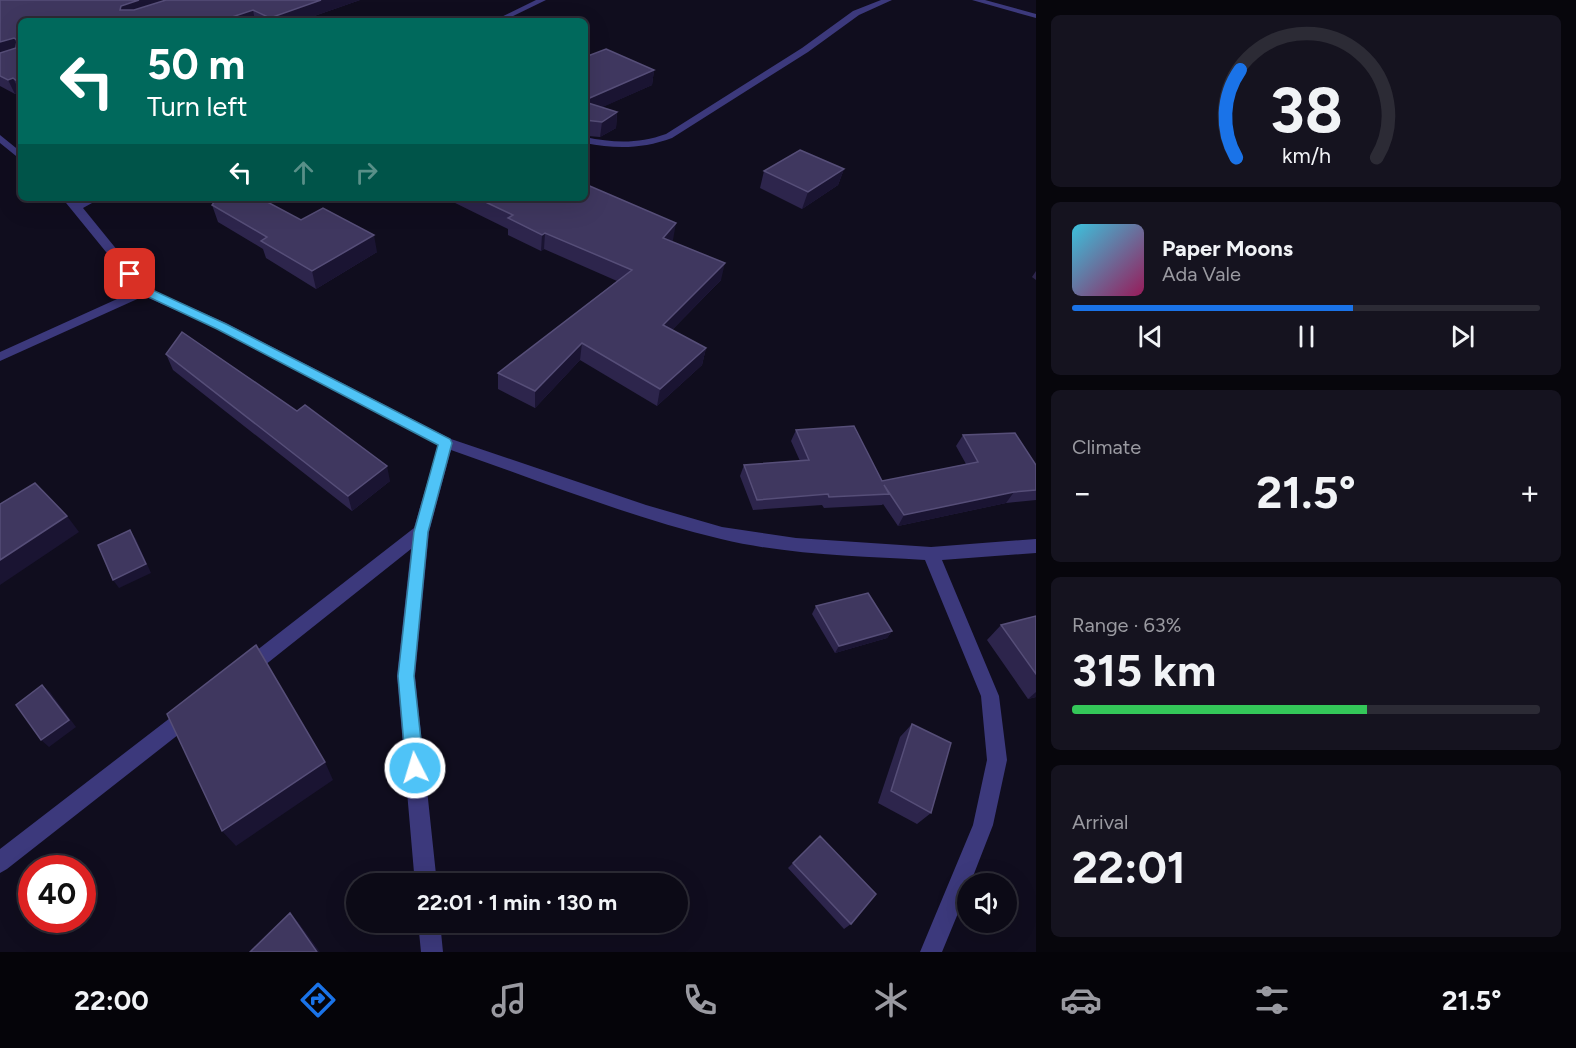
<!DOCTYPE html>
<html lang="en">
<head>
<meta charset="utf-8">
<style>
	body { margin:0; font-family:Figtree,sans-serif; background:#15131f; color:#f1f3f6; height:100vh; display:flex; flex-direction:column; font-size:22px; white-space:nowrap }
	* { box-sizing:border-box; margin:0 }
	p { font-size:20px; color:#9a9aa1 }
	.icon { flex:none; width:33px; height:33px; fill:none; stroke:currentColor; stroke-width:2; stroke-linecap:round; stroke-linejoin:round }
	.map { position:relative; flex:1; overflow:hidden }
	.drawer { display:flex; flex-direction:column; gap:15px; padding:15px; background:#07060c; width:540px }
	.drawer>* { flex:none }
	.top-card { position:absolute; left:18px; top:18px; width:570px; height:183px; border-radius:9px; box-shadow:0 6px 24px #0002,0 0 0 2px #2c2b35; background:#00695c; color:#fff; overflow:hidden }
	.fabs { position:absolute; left:957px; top:873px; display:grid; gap:12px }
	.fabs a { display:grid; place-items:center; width:60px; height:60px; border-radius:50%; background:#0c0a16; box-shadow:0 6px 24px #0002,0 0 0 2px #2c2b35; font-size:30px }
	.speed { position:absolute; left:18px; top:855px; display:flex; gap:12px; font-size:30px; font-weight:700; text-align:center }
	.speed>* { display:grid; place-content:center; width:78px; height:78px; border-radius:50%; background:#0c0a16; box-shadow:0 6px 24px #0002,0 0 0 2px #2c2b35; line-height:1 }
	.speed .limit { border:9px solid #d22; background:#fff; color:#111 }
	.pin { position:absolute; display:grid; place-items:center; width:51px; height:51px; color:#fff; margin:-26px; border-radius:12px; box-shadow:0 3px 9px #0006 }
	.me { position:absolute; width:66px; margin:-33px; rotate:355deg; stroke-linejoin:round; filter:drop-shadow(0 0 4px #0008) }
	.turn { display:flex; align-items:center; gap:21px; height:126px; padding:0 30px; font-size:27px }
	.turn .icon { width:78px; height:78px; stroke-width:2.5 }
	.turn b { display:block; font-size:42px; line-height:51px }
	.lanes { display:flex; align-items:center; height:57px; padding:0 30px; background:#0003; justify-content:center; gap:30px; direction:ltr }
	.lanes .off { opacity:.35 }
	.big { font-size:45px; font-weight:700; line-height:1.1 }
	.drawer .card { flex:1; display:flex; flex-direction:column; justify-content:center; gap:9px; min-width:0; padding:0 21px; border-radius:9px; background:#15131f }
	.drawer .dial { align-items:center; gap:0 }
	.dial svg { height:156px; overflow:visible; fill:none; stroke:#2c2b35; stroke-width:7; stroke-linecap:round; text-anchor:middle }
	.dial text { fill:#f1f3f6; stroke:none }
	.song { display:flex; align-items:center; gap:18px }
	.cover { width:72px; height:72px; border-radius:9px; background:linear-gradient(135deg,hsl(190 70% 55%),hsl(330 70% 35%)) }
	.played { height:6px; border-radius:3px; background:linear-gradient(90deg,#1a73e8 60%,#2c2b35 60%) }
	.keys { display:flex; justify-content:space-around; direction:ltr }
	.heat { display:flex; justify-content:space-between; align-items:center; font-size:33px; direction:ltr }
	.charge { height:9px; border-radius:4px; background:linear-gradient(90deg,#34c759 63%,#2c2b35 0) }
	.trip { position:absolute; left:346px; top:873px; width:342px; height:60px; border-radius:30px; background:#0c0a16; box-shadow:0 6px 24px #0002,0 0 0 2px #2c2b35; font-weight:700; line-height:60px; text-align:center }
	.tabs { display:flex; height:96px; justify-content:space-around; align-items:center; background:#050409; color:#9a9aa1 }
	.tabs .icon { width:42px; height:42px }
	.tabs .active { color:#1a73e8 }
	.tabs b { font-size:27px; color:#f1f3f6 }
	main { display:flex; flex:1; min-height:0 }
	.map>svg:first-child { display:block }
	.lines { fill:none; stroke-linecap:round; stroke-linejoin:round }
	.minor { fill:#3c397c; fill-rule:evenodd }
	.wall { fill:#2d254c }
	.shaded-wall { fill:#1a1432 }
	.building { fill:#3f375f; stroke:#564e78; stroke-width:1.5 }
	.route { fill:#4fc3f7; stroke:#337fa1; stroke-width:1.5 }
</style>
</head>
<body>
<main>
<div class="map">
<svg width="1036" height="952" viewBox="0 0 1036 952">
	<rect width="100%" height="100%" fill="#100d1e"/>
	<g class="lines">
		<path class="minor" d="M536,0h10l-43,21h-10z
			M881,0h11l-33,15 -51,37 -136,86c-30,11 -56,11 -87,5v-6c29,6 53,7 81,-3l136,-86 51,-37z
			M972,0h13l51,14v4z
			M0,135l21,17v8l-21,-17z
			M62,198h11l5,4 9,-4h14l-18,10 65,80 78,35 225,116 195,66 76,22 74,11 135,9 105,-8v14l-94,7 57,136 8,64 -14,65 -23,59h-2v5l-26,63h-22l53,-127 14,-65 -6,-64 -56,-136c-67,-4 -138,-5 -204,-21 -92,-22 -181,-58 -270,-89l-22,82 -14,144 22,208h-22l-18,-208 14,-127 -156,124 -6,2 -6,-2 -3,-6 3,-6 171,-133 24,-83 -220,-116 -74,-33 -144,65v-9l137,-62z
			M190,705l7,3 2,6 -2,6 -190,149 -7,4v-24l183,-141z
			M418,922h22l3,30h-22z"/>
	</g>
	<path class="wall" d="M0,0h360l-60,21h-279v72l-1,-1 -5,2 -15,-8z
		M585,57l69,13 -2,15 -50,22 15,5 -1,16 -16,9 -12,-1 -1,10 -2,1z
		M844,169l-6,16 -36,24 -42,-21 4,-17z
		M445,198h140l88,42 -2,2 50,38 -49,50 34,18 -4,17 -45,41 -77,-46 -45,48 -37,-19v-16l119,-92 -73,-32 -3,2 -33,-16v-6z
		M212,205l89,15 76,32 -61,37 -50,-31 -3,-9 -45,-27z
		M1036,271v9l-4,-3z
		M166,354l224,127 -38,30 -179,-141z
		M796,430l86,51 84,-17 -10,-18 7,-11 73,30v35l-30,3 -108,23 -15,-22 -1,1 -58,3 -2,-3 -69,5 -13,-34 4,-11 56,-4 -9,-20z
		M816,606l76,25 -5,7 -52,15 -23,-39z
		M1036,616v81l-8,2 -41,-59 14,-15z
		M912,724l19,89 -14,11 -39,-21 22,-66z
		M820,836l31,88 -7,5 -56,-61z"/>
	<path class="shaded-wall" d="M139,0h43l-57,19 -5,-9 1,-4z
		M321,0h39l-60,21h-29l-1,-3z
		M253,10l2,11h-35z
		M14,38l6,13 -20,7v-16z
		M654,70l-2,15 -67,30v-15z
		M13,78l7,14 -5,2 -7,-14z
		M617,112l-1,16 -16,9 2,-15z
		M588,130l-1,16 -2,1v-15z
		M844,169l-6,16 -36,24 6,-17z
		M676,223l-3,17 -13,15 3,-17z
		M545,233l-1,16 -3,2 1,-16z
		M374,235l3,17 -61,37 -4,-18z
		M725,263l-4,17 -61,62 3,-17z
		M582,343l-2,17 -45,48v-17z
		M706,348l-4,17 -45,41 3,-17z
		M387,466l3,15 -38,30 -4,-15z
		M1014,492l-8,11 -108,23 6,-11z
		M67,516l12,16 -79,53v-25z
		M130,530l6,9 15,34 -32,15 -6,-8z
		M892,631l-5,7 -52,15 4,-7z
		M42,685l8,7 26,35 -27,20 -8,-7z
		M1036,692v5l-8,2z
		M325,762l8,18 -97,66 -14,-15z
		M290,913l8,9 22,30h-3z"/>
	<path class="building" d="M0,0h139l-18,6 -1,4h14l32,-10h155l-51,18 -17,-8 -33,11h-199v63l-8,-6 -5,2 -8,-4v-23l16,-5 1,-8 -3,-2 -14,4z
		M606,49l48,21 -69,30v-43z
		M585,102l32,10 -15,10 -17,-2z
		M800,150l44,19 -36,23 -44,-21z
		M585,184l91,39 -13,15 62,25 -62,62 43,23 -46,41 -78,-46 -47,48 -37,-18 134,-103 -87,-37 -3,2 -34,-17 5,-3 -36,-17h108z
		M217,198h43l41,22 22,-12 51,27 -62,36 -51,-30 6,-4 -55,-32z
		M182,332l115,79 8,-6 82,61 -39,30 -182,-142z
		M854,426l28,55 96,-19 -15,-27 52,-2 21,32v25l-22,2 -110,23 -20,-30 5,9 -60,3 -1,-3 -71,6 -13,-35 65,-5 -13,-30z
		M35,483l32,33 -67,44v-56z
		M130,530l16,34 -33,16 -15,-35z
		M868,593l24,38 -53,15 -23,-40z
		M1036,616v58l-35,-49z
		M256,645l69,117 -103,69 -55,-117z
		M42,685l27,35 -28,20 -25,-35z
		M912,724l39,19 -20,70 -40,-22z
		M820,836l56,58 -25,30 -58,-61z
		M290,913l27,39h-67z"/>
	<path class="route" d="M130,271l4,1 14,16 78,36 224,115 2,4 -24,89 -14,144 10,92 -3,7 -6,2 -7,-2 -2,-7 -8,-92 16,-144 24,-87 -221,-116 -77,-36 -15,-19z"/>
</svg>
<div class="fabs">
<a><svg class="icon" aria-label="sound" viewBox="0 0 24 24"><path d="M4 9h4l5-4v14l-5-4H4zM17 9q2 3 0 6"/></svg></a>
</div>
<div class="speed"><div class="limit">40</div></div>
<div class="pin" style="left:130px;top:274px;background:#d93025"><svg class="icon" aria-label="arrive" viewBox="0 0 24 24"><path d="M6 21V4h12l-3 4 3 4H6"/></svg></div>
<svg class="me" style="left:415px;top:768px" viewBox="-20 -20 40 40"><circle r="17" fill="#4fc3f7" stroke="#fff" stroke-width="3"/><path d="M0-11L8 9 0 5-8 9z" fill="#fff"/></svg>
<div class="trip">22:01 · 1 min · 130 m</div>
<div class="top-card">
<div class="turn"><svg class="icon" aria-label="left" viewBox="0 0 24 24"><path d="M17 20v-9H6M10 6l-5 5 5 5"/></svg><div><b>50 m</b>Turn left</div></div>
<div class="lanes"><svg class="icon" aria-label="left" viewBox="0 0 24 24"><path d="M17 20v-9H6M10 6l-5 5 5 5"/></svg><svg class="icon off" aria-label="ahead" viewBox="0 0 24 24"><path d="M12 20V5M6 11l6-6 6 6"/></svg><svg class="icon off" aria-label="right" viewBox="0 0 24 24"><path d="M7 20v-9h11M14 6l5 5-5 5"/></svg></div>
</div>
</div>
<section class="drawer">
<div class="card dial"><svg viewBox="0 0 100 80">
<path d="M14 69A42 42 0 1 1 86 69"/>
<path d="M14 69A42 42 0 0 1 16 24" stroke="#1a73e8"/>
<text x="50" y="56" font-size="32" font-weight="700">38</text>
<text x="50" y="72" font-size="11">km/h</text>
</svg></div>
<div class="card">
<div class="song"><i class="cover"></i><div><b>Paper Moons</b><p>Ada Vale</p></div></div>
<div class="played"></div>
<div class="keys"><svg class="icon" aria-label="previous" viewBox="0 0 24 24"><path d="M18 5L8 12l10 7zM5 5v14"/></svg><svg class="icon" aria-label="pause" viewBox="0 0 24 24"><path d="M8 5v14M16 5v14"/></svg><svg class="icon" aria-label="next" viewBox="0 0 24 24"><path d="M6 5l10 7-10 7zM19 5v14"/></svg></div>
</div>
<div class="card"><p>Climate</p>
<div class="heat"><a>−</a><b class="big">21.5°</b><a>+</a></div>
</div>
<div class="card"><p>Range · 63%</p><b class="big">315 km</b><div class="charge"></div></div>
<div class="card"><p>Arrival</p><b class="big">22:01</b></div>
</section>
</main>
<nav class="tabs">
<b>22:00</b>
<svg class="icon active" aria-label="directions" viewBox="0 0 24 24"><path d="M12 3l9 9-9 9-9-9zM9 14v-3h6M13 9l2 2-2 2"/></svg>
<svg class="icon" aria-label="music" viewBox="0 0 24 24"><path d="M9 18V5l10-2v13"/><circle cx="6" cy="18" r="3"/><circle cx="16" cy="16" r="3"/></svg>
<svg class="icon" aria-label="phone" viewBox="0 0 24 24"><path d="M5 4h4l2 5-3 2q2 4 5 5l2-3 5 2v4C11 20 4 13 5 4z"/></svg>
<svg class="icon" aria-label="climate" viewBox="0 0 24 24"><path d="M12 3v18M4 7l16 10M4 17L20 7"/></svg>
<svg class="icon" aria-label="car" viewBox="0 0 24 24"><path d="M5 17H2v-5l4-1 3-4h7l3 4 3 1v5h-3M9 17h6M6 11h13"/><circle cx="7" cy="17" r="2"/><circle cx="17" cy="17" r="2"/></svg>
<svg class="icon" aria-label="filters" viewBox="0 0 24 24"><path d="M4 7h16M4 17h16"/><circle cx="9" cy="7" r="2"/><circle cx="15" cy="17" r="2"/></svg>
<b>21.5°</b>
</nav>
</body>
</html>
